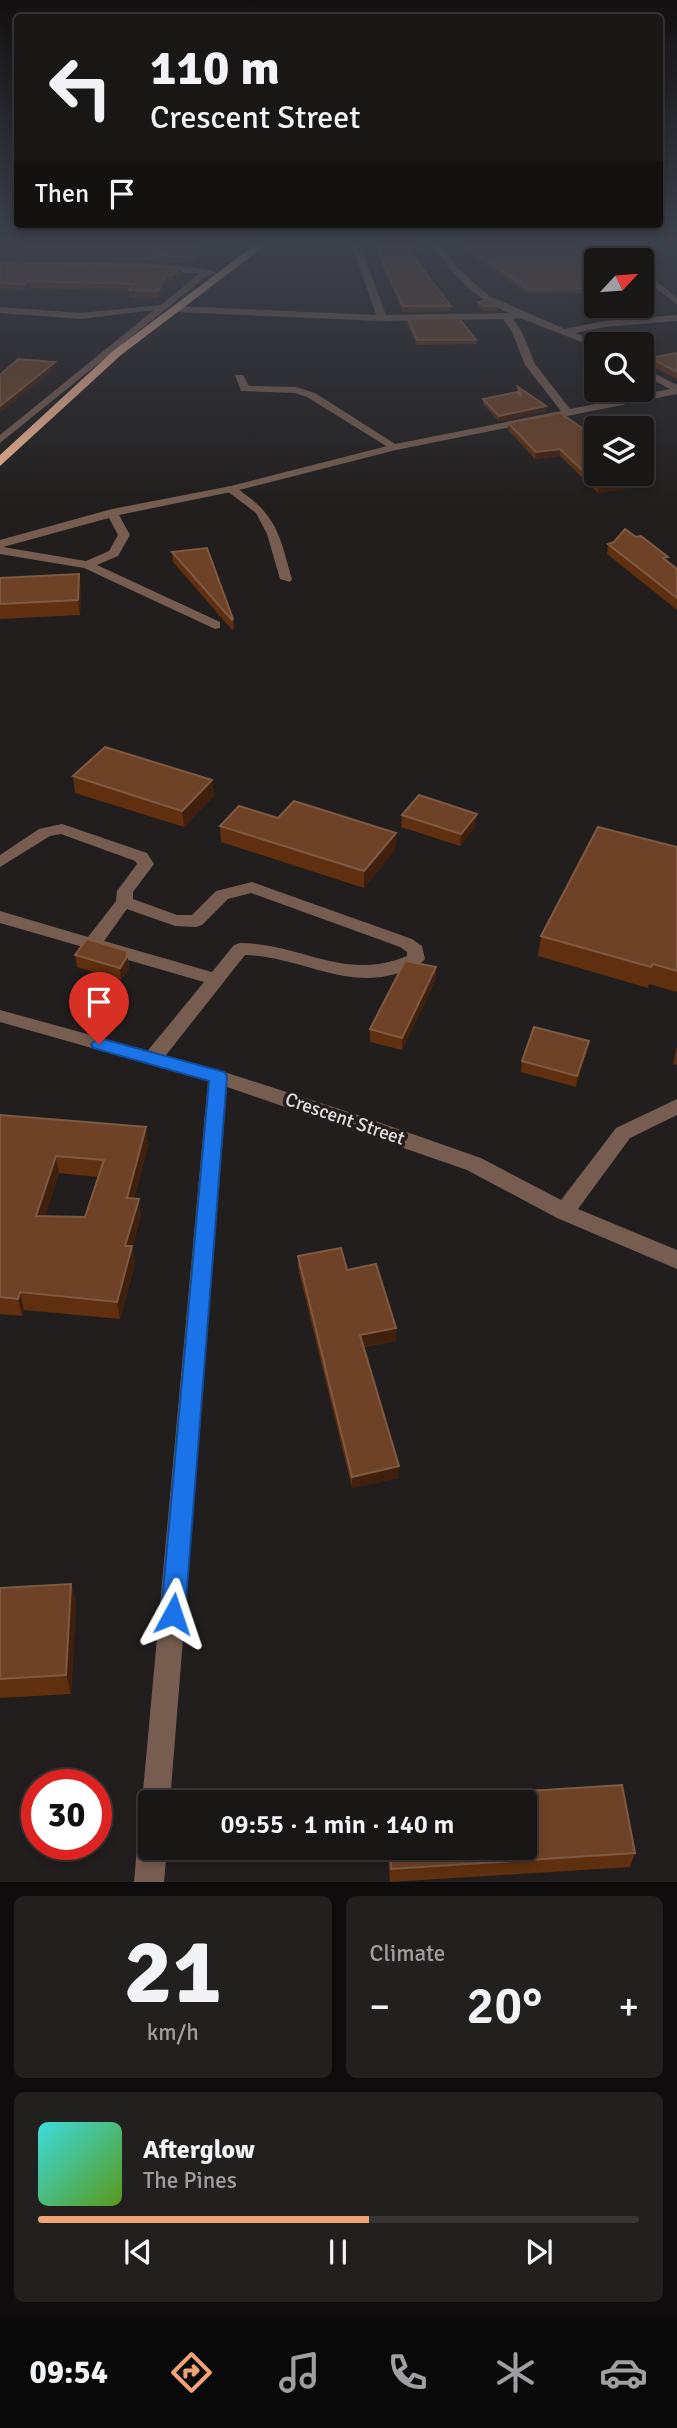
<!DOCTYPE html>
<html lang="en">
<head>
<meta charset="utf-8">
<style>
	body { margin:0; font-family:Signika,sans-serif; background:#221f1f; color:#f1f3f6; height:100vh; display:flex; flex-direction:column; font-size:26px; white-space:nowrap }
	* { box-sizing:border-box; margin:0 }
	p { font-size:23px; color:#9f9fa1 }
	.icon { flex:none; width:38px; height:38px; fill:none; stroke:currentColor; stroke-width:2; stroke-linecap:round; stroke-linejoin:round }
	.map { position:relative; height:1882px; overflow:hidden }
	.sheet { display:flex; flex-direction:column; gap:14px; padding:14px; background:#0e0c0c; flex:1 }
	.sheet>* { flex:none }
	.banner { position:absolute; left:14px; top:14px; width:649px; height:214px; border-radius:7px; box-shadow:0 4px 10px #0003,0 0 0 2px #373535; background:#191616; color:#f1f3f6; overflow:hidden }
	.needle { width:46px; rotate:64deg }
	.tools { position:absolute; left:584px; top:248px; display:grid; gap:14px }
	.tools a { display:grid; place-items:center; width:70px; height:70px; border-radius:7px; background:#191616; box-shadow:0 4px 10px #0003,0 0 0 2px #373535; font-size:35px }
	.speed { position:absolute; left:21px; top:1769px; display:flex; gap:14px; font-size:35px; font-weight:700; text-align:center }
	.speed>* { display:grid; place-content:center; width:91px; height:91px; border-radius:50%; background:#191616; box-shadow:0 4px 10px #0003,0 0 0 2px #373535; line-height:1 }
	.speed .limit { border:10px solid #d22; background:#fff; color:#111 }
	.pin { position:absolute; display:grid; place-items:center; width:60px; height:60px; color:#fff; margin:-72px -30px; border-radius:50% 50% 50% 0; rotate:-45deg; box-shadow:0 0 7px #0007 }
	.pin .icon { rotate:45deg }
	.me { position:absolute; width:77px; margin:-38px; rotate:5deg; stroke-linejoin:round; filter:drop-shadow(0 0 5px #0008) }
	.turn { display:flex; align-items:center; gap:24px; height:147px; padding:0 21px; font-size:32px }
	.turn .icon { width:91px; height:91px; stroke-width:2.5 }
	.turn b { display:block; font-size:49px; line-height:60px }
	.then { display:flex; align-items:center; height:66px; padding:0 21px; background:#0003; gap:14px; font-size:26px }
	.big { font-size:52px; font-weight:600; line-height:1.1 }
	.sheet .tile { flex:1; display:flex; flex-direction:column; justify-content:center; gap:10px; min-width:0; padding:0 24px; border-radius:10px; background:#221f1f }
	.sheet .dial { align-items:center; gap:0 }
	.dial b { font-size:91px; line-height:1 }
	.song { display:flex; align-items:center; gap:21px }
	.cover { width:84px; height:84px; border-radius:10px; background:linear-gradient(135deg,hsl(180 70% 55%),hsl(90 70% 35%)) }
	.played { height:7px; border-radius:4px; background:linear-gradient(90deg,#efa377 55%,#373535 55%) }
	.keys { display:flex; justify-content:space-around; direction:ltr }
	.heat { display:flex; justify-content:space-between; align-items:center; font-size:38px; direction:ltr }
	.sheet .tiles { flex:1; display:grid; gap:14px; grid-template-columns:1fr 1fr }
	.tile:last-child { grid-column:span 2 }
	.trip { position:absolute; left:138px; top:1790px; width:399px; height:70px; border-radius:7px; background:#191616; box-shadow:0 4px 10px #0003,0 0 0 2px #373535; font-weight:600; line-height:70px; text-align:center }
	.tab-bar { display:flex; height:112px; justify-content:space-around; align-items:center; background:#0a0909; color:#9f9fa1 }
	.tab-bar .icon { width:49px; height:49px }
	.tab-bar .current { color:#efa377 }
	.tab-bar b { font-size:32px; color:#f1f3f6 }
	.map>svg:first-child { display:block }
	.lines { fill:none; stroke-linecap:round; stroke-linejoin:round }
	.lane { fill:#765d4f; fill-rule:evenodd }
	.street { fill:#765d4f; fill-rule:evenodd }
	.highway { fill:#f3b491; fill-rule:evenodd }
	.wall { fill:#5f2f0f; fill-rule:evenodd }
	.shaded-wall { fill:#40200c }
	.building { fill:#6d4226; stroke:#7f5a42; stroke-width:2; fill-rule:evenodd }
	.route { fill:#1a73e8; stroke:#114b97; stroke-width:2 }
	.labels { text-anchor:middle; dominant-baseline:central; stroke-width:7; stroke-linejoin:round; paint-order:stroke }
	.street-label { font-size:19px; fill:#e0dedd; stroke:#211e1d }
</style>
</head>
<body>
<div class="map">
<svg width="677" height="1882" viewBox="0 0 677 1882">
	<rect width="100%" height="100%" fill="#211e1d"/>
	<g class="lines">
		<path class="lane" d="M235,375h8l6,11 47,1 19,6 85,54 -9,2 -84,-52 -12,-4 -54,-2z
			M227,487c8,-2 12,3 19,8 33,24 35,47 46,84l-2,3 -10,-3 -13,-45 -11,-21 -29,-22z
			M62,824l85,29 7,11 -21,28v7l44,16h15l24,-24 36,-9 160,57 10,7 3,13c-5,6 -11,8 -19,11 -55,24 -105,-14 -161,-15l-86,109h-14l-3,-5 3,-5 59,-72 -204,-59v-12l88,26 28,-36 1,-10 20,-27 -2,-3 -74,-27 -11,2 -50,31v-12l39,-26zM251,893l149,54 7,5v4c-62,26 -104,-12 -167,-13l-6,2 -22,27 -108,-31 23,-32 48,17 21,1 6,-2 26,-26z"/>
		<path class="street" d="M352,245h8l26,70 123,-2c-34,-15 -57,-36 -75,-68h8l12,20 35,31 76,33 39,-8 73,-6v6l-73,6 -29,6 25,10 -3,5 -77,-30 -7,1 9,13 13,32 35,45 100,-20 -28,-15v-7l35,18v9l-281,56 -165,42 -112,23 11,20 -12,21 -21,9 123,57v6l-5,1 -131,-61 -84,-14v-14l112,-31 119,-23 164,-42 166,-33 -36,-46 -13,-33 -9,-13 -121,2 -205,-9 -5,-3 5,-3 199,9zM109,518l9,17 -9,16 -23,10 -83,-14z
			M610,245h8l13,16h-9z
			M56,263c25,-3 144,0 161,10l-9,2 -208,168v-8l154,-125 -73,9 -81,-6v-6l81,6 80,-8 38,-31 -49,-5 -91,-1z
			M642,271l35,26v7l-35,-26z
			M0,1010l218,60 143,46 120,42 80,42 55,-72 61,-29v16l-47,23 -52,71 99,41v19l-120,-51 -90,-48 -240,-83 -57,715h-20v12l-4,-2 -4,-10 66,-721 -208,-59z
			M150,1834v14h17l-3,34h-30l3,-34 5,-10z"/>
		<path class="highway" d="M255,245h11l-145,110 -121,111v-11l113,-104z"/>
	</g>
	<path class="wall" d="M0,245h209h-11l1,12 -7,7 -42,-4 -150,-3z
		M375,245h41l2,3v5l-8,1 41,52 -1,5 -47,1 -21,-46z
		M457,245h128l12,16v32l-70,1z
		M0,262l181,13 -7,7 -8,-1 -8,17 -28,-1 -1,-7 -99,-2 -6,3 -24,-3z
		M478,302l20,4v5h-14l-6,-4z
		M408,319l68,21v4l-59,1 -10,-22z
		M677,353v26l-28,-14 1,-7z
		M518,387l28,24 -47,10 -16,-17v-5l34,-7z
		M508,423l85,20 41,38 -1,7 -35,5 -38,-37 -25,3 -27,-29z
		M608,544l60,17 9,8v41l-70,-56z
		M172,552l61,67 1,10 -2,1 -59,-68z
		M79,574l2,15 -1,26 -80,4v-41z
		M73,776l139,4 2,16 -30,31 -109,-34z
		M402,815l74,11 -16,20 -59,-19z
		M278,818l118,15 -1,17 -31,38 -143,-46 -1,-16z
		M677,847v145l-28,-8 -1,4 -110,-32 3,-20z
		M75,955l54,8v6l-8,11 -44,-13z
		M436,979l-34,71 -32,-8v-13z
		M589,1041l-2,11 -11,35 -55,-15 1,-11z
		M677,1046v19l-4,-1z
		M0,1115l148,30 -14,54h5l2,18 -9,30 3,17 -15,55 -96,-9 -2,6 -22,-2zM59,1173l39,4 -13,40 -40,-1z
		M298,1256l49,14 49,71 -32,6 34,131 -46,10 -54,-220z
		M71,1584l5,19 -5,91 -71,4v-110z
		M388,1848h137l110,5 -5,14 -240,15z"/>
	<path class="shaded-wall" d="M199,251v6l-7,7v-6z
		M181,268v7l-7,7 -1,-7z
		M166,275v6l-8,17v-7z
		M29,281l1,7 -6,3 -1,-6z
		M55,362l1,7 -56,44v-7z
		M546,406v5l-47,10v-5z
		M594,436l-1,7 -8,1 1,-7z
		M560,449v7l-25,3 1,-7z
		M634,481l-1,7 -35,5 1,-7z
		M79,574l2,15 -1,26 -2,-15z
		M212,780l2,16 -30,31 -2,-16z
		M477,814l-1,12 -16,20 1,-12z
		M396,833l-1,17 -31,38v-17z
		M127,951l2,18 -8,11 -1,-12z
		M436,967v12l-34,71v-12z
		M589,1041l-2,11 -11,35 1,-11z
		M146,1127l2,18 -19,71 -2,-18z
		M56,1156l3,17 -19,60 -4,-17z
		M139,1199l2,18 -9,30 3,17 -15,55 -3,-17 8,-56z
		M20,1292l4,18 -2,6 -4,-17z
		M396,1328v13l-36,6v-12z
		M399,1466l-1,12 -46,10v-11z
		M71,1584l5,19 -5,91 -5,-19z"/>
	<path class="building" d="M0,245h198l1,6 -7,7 -42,-4 -150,-3z
		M377,245h39l2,3h-12l45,58h-48l-21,-46z
		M465,245h120l16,16h-4v4h-2l2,3v20l-69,1z
		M0,262l181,6 -8,7h-7l-8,16 -29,-1 4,-6 -104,-3 -6,4 -23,-3z
		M488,300l10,6h-14l-6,-4z
		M459,318l17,22h-59l-9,-21z
		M677,353v19l-27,-14z
		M18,359l37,3 -55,44v-31z
		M518,387l28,19 -47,10 -16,-17 34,-7 4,4z
		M560,413l34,23 -8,1 11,10v27h29l8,7 -35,5 -39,-37 -24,3 -28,-29z
		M625,529l11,8 5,-1 27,21 -5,1 14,11v29l-69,-54 6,-2z
		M207,548l26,71 -1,1 -60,-68z
		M79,574l-1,26 -78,4v-26z
		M105,747l107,33 -30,31 -109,-35z
		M419,795l58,19 -16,20 -59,-19z
		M294,801l102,32 -32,38 -144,-45 19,-20 39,12z
		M598,827l79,20v124l-24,-7 -2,3 -110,-31z
		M87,939l40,12v6l-7,11 -45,-13z
		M405,961l31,6 -34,71 -32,-9z
		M534,1027l55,14 -12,35 -55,-15z
		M0,1115l146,12 -19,71 12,1 -14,47h7l-15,56 -97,-10 -2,7 -18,-2zM56,1156l48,4 -19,57 -49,-1z
		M341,1248l6,22 29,-6 20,64 -36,7 39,131 -47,11 -54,-221z
		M71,1584l-5,91 -66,4v-91z
		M622,1785l13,68 -244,16 -1,-21h135v-46h-139v-2z"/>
	<linearGradient id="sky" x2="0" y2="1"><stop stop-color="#121010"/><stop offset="0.48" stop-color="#3d414c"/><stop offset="1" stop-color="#3d414c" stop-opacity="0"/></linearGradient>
	<rect width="677" height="508" fill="url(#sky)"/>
	<path class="route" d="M99,1038l126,34 2,5 -42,537 -3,8 -9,4 -8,-4 -4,-8 48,-533 -116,-33 -2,-4z"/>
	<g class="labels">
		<g class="street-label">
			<text transform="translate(345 1119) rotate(19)">Crescent Street</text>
		</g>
	</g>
</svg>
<div class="tools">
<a><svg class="needle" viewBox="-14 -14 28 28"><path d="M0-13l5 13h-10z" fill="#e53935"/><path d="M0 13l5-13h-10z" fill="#9f9fa1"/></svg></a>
<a><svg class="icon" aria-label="search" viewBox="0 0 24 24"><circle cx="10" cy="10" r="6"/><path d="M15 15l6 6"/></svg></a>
<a><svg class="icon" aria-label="layers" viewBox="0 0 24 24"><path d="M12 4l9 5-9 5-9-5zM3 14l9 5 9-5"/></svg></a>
</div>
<div class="speed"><div class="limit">30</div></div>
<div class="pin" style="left:99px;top:1044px;background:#d93025"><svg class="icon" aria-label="arrive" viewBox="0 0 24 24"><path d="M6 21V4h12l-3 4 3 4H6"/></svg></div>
<svg class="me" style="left:173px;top:1614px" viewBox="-20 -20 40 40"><path d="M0-17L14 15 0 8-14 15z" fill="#1a73e8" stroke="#fff" stroke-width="4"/></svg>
<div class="trip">09:55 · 1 min · 140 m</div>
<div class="banner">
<div class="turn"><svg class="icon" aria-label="left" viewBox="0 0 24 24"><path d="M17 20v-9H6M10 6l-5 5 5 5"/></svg><div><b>110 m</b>Crescent Street</div></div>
<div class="then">Then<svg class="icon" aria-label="arrive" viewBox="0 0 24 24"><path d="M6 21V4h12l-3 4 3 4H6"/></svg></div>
</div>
</div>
<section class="sheet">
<div class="tiles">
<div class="tile dial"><b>21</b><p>km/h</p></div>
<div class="tile"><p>Climate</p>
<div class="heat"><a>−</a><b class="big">20°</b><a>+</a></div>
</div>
<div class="tile">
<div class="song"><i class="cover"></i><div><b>Afterglow</b><p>The Pines</p></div></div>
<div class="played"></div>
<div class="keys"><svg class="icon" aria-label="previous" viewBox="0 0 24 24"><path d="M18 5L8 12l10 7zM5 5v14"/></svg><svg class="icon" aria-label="pause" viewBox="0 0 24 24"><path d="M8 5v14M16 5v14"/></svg><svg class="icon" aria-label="next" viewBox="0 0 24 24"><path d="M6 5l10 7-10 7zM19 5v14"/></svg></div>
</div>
</div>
</section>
<nav class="tab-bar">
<b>09:54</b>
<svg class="icon current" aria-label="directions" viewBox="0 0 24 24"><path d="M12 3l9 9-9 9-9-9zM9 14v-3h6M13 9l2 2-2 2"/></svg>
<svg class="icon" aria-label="music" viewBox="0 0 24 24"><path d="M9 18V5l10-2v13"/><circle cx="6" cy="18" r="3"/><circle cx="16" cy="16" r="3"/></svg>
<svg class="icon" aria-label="phone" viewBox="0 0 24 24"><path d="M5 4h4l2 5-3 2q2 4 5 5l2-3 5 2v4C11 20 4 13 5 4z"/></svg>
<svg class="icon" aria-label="climate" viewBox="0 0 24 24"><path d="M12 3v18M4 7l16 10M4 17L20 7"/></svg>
<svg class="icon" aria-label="car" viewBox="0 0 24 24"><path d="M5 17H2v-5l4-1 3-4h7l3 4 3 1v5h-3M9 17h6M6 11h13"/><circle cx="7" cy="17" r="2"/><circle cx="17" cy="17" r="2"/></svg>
</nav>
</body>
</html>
